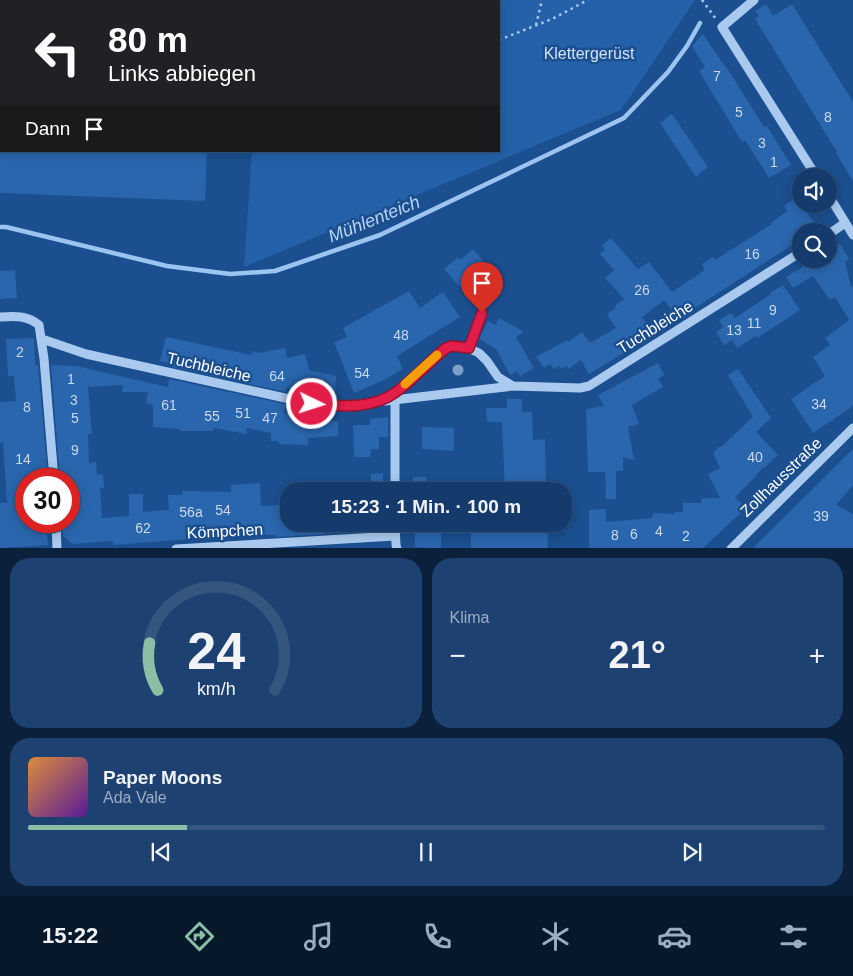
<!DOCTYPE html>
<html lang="de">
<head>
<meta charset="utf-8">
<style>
	body { margin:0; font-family:Helvetica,sans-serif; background:#1d4271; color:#f1f3f6; height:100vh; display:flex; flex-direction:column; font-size:19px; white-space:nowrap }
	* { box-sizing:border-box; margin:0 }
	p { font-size:16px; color:#9dadc1 }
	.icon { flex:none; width:28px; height:28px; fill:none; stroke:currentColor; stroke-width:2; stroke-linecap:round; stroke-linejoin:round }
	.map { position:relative; height:548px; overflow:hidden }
	.drawer { display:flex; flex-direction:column; gap:10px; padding:10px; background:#0b203b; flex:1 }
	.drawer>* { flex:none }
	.guide { position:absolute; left:0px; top:0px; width:500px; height:152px; box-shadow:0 2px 12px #0003,0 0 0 1px #33557e; background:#202124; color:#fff; overflow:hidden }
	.buttons { position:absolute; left:792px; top:168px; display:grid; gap:10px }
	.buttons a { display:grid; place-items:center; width:45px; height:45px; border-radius:50%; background:#143b6b; box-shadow:0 2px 12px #0003,0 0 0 1px #33557e; font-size:25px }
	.speed { position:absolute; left:15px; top:468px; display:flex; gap:10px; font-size:25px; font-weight:700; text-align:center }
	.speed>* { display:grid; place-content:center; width:65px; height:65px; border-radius:50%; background:#143b6b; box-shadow:0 2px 12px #0003,0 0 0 1px #33557e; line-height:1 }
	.speed .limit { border:8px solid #d22; background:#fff; color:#111 }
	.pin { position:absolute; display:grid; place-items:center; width:42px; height:42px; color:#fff; margin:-51px -21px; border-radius:50% 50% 50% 0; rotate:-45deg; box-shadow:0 0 5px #0007 }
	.pin .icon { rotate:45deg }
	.me { position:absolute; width:55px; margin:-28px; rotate:94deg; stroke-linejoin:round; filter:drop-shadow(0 0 4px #0008) }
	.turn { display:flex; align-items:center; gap:18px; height:105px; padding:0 25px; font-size:22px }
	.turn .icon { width:65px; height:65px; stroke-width:2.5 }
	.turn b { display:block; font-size:35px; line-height:42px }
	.then { display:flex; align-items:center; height:48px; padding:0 25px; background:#0003; gap:10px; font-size:19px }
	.big { font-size:38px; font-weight:700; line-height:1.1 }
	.drawer .tile { flex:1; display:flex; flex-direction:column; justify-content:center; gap:8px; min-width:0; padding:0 18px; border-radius:20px; background:#1d4271 }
	.drawer .dial { align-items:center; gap:0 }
	.dial svg { height:130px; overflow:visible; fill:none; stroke:#33557e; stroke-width:7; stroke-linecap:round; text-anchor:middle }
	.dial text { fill:#f1f3f6; stroke:none }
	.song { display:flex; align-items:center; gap:15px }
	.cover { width:60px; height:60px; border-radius:8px; background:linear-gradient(135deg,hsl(30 70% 55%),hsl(270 70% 35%)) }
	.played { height:5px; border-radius:2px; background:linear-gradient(90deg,#8abfa5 20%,#33557e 20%) }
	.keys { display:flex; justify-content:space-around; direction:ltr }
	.heat { display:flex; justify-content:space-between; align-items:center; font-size:28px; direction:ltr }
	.drawer .tiles { flex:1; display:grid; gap:10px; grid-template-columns:1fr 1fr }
	.tile:last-child { grid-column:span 2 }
	.trip { position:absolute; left:280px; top:482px; width:292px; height:50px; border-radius:20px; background:#143b6b; box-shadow:0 2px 12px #0003,0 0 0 1px #33557e; font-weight:700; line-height:50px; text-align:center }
	.menu { display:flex; height:80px; justify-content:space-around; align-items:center; background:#08182b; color:#9dadc1 }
	.menu .icon { width:35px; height:35px }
	.menu .active { color:#8abfa5 }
	.menu b { font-size:22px; color:#f1f3f6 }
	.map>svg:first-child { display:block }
	.green { fill:#2461a8 }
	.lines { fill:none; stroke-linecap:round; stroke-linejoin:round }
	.stream { stroke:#9cc4f0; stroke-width:4.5 }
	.building { fill:#2a66ad }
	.path { stroke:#a9c9ee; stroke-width:2.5; stroke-dasharray:2.5 4; stroke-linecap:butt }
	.minor { stroke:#a9c9ee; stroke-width:9 }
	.tree { fill:#7ea0ca }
	.route-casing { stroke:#92132f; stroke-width:12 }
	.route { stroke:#e11d48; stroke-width:9 }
	.slow { stroke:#f59e0b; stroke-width:9 }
	.labels { text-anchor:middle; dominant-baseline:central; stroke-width:5; stroke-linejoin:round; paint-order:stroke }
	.number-label { font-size:14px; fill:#cad9ea }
	.park-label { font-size:16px; fill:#cfe3fa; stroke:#1b4f8f }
	.street-label { font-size:16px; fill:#fff; stroke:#1b4f8f }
	.water-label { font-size:18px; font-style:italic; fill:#b5d3f5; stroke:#1b4f8f }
</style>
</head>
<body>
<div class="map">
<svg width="853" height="549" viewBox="0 0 853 549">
	<rect width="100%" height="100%" fill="#1b4f8f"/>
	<path class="green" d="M261,0h434l-74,110 -377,157 8,-116h247v-150h-238z"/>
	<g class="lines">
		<path class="stream" d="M0,227h6l161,39 63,8 45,-3 105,-36 244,-117 44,-46 19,-26 13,-23"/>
	</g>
	<path class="building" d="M766,4l7,12 19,-12 61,98v79l-17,-28 1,-1 -82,-133 4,-3 -4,-5z
		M703,34l23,34h1l37,59 3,-1 24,39 -22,13 -24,-38 -3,2 -43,-71 6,-4 -13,-21z
		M672,114l36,53 -12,10 -36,-54z
		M0,151h207l-2,50 -205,-8z
		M796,197l19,27 -1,2 4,5h-24l6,9 -122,79 -14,-19 -22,17 12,17 -14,9 -51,31 -8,-14 -12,9 -3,-3 -5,3 -2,-3 -5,3 -4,-5 -6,4 -8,-11 31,-17 1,2 14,-10 8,11 26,-15 -9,-14 9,-6 -1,-2 9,-7 -19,-21 9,-8 -14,-16 5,-5 -3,-4 9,-7 27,31 11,-7 23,30 33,-22 -3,-6 11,-7 2,3 57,-36 -1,-1 16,-12 -3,-5z
		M840,244l9,15 -4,3 6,25 2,-2v121l-40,27 -22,-34 34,-23 -12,-19 17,-12 -5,-7 24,-18 -14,-23 -5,3 -17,-24 -20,12 -7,-11 29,-18h14v-8z
		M473,249l14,17 -27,21 -16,-18 14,-12 2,3z
		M15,270l2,28 -17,1v-28z
		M783,285l17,25 -43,28 -1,-2 -19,12 -5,-8 -8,5 -8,-13 7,-5 -4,-7 12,-7 4,5 36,-24 -1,-1z
		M409,291l11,17 23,-16 17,25 -63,39 6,13 -19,11 -30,13 -20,-51 13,-5 -4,-9z
		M499,318l25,14 -8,5 18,31 -14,8 -3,-5 -7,4 -14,-26 -17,-10 9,-18 7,4z
		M166,337l85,18 1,-4 7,2 26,-5 2,10 18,-4 4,16 27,6 -1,19 -23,-1 -25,-6 -1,4 -114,-25 1,-3 -13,-3z
		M34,338l1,27h3l10,114h-22v42h14v3h6l2,21 -48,3v-45h7l-4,-61 -3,1v-41l16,-1 -2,-25h-6l-2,-37z
		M658,363l6,12 -6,4 5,8 -31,18 7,19 -11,3 6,33 -11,-3v14h-7v28h-10l-1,-27h-17l-2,-63 18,-3 -6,-11z
		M51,365l25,1 92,21 1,-8 116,25v9l14,2v2h8v3l31,1v15l-30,2v7l-29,-1 -1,-3h-7v-8l-24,-5 -1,6 -32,-6 -1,3h-33v-2l-27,-2v-22l-7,-2 2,-11h-26l1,-7 -35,2 4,47h-4l1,29 7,-1 1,13 6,-1 1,14h-4l2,30 27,-2v-22h14v18l26,-2 -1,-15h15l-1,-4 49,1v-7l29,-2 1,23 20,-1v2h8v17h37v10l-50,3v-2h-35l-128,10v-4l-41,3 -9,-8 -1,-13 7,-2v-42h-9z
		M738,369l33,49 -15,14 22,23 -14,13 -1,-1 -9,11 -19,19 11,11 -44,41h-113v-39l17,-1v13l46,-4 1,-5 22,1v-2h8v-9h18l1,-5h18l-12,-24 12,-6 -7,-15 7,-7 1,1 32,-30 -25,-42z
		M507,399h15v13h10l1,28 12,-1 1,52h-41l-3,-69h-15l-1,-14h21z
		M388,417v20h-9v12h-8l-1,8h-16l-1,-32h17v-6z
		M422,427l32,1v23l-32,-2z
		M853,449v36l-17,20 17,9v35h-101z
		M383,473v12l-12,1v-12z
		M413,477h13v14h-13z
		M492,524h55l1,25h-77v-22h21z
		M415,529l26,1v19l-26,-2z"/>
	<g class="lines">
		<path class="path" d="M411,0l1,1
			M702,0l14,19
			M536,25l6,-25
			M499,40l53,-21 36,-19"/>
		<path class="minor" d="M754,0l-32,27 94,149
			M829,196l24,39
			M829,234l16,-11
			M0,317c15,-1 27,-2 39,8l5,34 10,120
			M42,339l44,15 226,50 35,3 25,-4 23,-10 37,-33 15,-12 5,-2 14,1 13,6 8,8 11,16 15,9 67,2 9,-2 212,-134
			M469,348l13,-35
			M395,394v97
			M385,401l128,-15
			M56,521l1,28
			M395,524l1,21 1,4
			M176,549l219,-13
			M731,549l122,-121"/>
	</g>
	<circle class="tree" cx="458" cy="370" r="5.5"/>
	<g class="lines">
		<defs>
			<path id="route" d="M312,404c28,2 60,6 84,-12 18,-13 33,-30 50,-44l6,-2 17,2 13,-35"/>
		</defs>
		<use href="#route" class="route-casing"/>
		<use href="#route" class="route"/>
		<path class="slow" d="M405,384l32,-29"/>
	</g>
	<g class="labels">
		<g class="number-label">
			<text x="717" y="76">7</text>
			<text x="739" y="112">5</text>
			<text x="828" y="117">8</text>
			<text x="762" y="143">3</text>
			<text x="774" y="162">1</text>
			<text x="752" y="254">16</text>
			<text x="642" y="290">26</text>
			<text x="773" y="310">9</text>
			<text x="754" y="323">11</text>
			<text x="734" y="330">13</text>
			<text x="401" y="335">48</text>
			<text x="20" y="352">2</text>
			<text x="362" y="373">54</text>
			<text x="277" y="376">64</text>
			<text x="71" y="379">1</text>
			<text x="74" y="400">3</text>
			<text x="819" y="404">34</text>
			<text x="169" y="405">61</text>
			<text x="27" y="407">8</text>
			<text x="243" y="413">51</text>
			<text x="212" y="416">55</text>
			<text x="75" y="418">5</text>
			<text x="270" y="418">47</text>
			<text x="75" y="450">9</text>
			<text x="755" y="457">40</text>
			<text x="23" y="459">14</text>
			<text x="223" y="510">54</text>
			<text x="191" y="512">56a</text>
			<text x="821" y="516">39</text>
			<text x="143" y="528">62</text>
			<text x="659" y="531">4</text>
			<text x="634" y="534">6</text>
			<text x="615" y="535">8</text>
			<text x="686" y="536">2</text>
		</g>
		<g class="park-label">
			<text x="589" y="53">Klettergerüst</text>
		</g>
		<g class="street-label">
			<text transform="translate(655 327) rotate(-32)">Tuchbleiche</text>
			<text transform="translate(209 367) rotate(13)">Tuchbleiche</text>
			<text transform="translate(781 477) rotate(-44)">Zollhausstraße</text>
			<text transform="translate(225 531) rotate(-3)">Kömpchen</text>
		</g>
		<g class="water-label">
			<text transform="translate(374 219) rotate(-22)">Mühlenteich</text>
		</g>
	</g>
</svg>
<div class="buttons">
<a><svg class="icon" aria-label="sound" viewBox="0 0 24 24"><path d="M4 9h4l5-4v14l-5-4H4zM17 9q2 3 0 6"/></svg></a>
<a><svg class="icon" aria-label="search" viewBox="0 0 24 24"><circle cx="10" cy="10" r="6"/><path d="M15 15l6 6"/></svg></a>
</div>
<div class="speed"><div class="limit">30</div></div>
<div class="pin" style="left:482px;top:313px;background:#d93025"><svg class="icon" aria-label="arrive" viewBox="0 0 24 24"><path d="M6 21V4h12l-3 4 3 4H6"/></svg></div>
<svg class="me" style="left:312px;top:404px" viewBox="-20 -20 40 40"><circle r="17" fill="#e11d48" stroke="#fff" stroke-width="3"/><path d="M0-11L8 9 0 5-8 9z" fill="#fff"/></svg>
<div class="trip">15:23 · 1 Min. · 100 m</div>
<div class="guide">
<div class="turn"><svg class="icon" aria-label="left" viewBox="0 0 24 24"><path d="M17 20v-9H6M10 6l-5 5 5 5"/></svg><div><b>80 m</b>Links abbiegen</div></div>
<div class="then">Dann<svg class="icon" aria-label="arrive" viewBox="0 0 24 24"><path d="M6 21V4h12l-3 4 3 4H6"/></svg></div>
</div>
</div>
<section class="drawer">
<div class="tiles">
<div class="tile dial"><svg viewBox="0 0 100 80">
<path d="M14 69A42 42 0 1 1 86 69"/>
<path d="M14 69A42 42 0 0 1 9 40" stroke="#8abfa5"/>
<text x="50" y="56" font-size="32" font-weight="700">24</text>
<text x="50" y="72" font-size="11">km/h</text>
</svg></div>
<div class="tile"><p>Klima</p>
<div class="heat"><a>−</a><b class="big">21°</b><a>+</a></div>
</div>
<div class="tile">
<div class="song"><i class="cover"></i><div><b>Paper Moons</b><p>Ada Vale</p></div></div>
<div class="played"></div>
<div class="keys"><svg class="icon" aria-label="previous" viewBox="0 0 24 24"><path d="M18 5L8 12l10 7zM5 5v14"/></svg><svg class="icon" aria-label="pause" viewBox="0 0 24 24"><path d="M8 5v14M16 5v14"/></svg><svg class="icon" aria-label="next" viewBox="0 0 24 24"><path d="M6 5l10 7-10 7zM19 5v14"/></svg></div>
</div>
</div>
</section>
<nav class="menu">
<b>15:22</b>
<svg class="icon active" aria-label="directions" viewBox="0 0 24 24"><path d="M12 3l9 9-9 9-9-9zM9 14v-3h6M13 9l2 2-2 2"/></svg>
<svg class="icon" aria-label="music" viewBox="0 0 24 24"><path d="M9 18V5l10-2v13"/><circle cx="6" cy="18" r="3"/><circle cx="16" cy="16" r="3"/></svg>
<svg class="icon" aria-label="phone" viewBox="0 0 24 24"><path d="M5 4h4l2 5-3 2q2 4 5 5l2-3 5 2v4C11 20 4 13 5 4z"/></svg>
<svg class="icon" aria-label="climate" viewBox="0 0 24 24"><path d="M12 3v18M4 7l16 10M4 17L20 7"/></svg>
<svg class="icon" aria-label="car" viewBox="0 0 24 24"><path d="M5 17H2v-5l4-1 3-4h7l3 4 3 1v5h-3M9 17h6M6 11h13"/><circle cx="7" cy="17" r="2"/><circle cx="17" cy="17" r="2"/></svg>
<svg class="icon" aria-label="filters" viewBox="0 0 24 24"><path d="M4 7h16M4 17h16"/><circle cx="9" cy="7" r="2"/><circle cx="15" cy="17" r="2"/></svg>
</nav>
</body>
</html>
